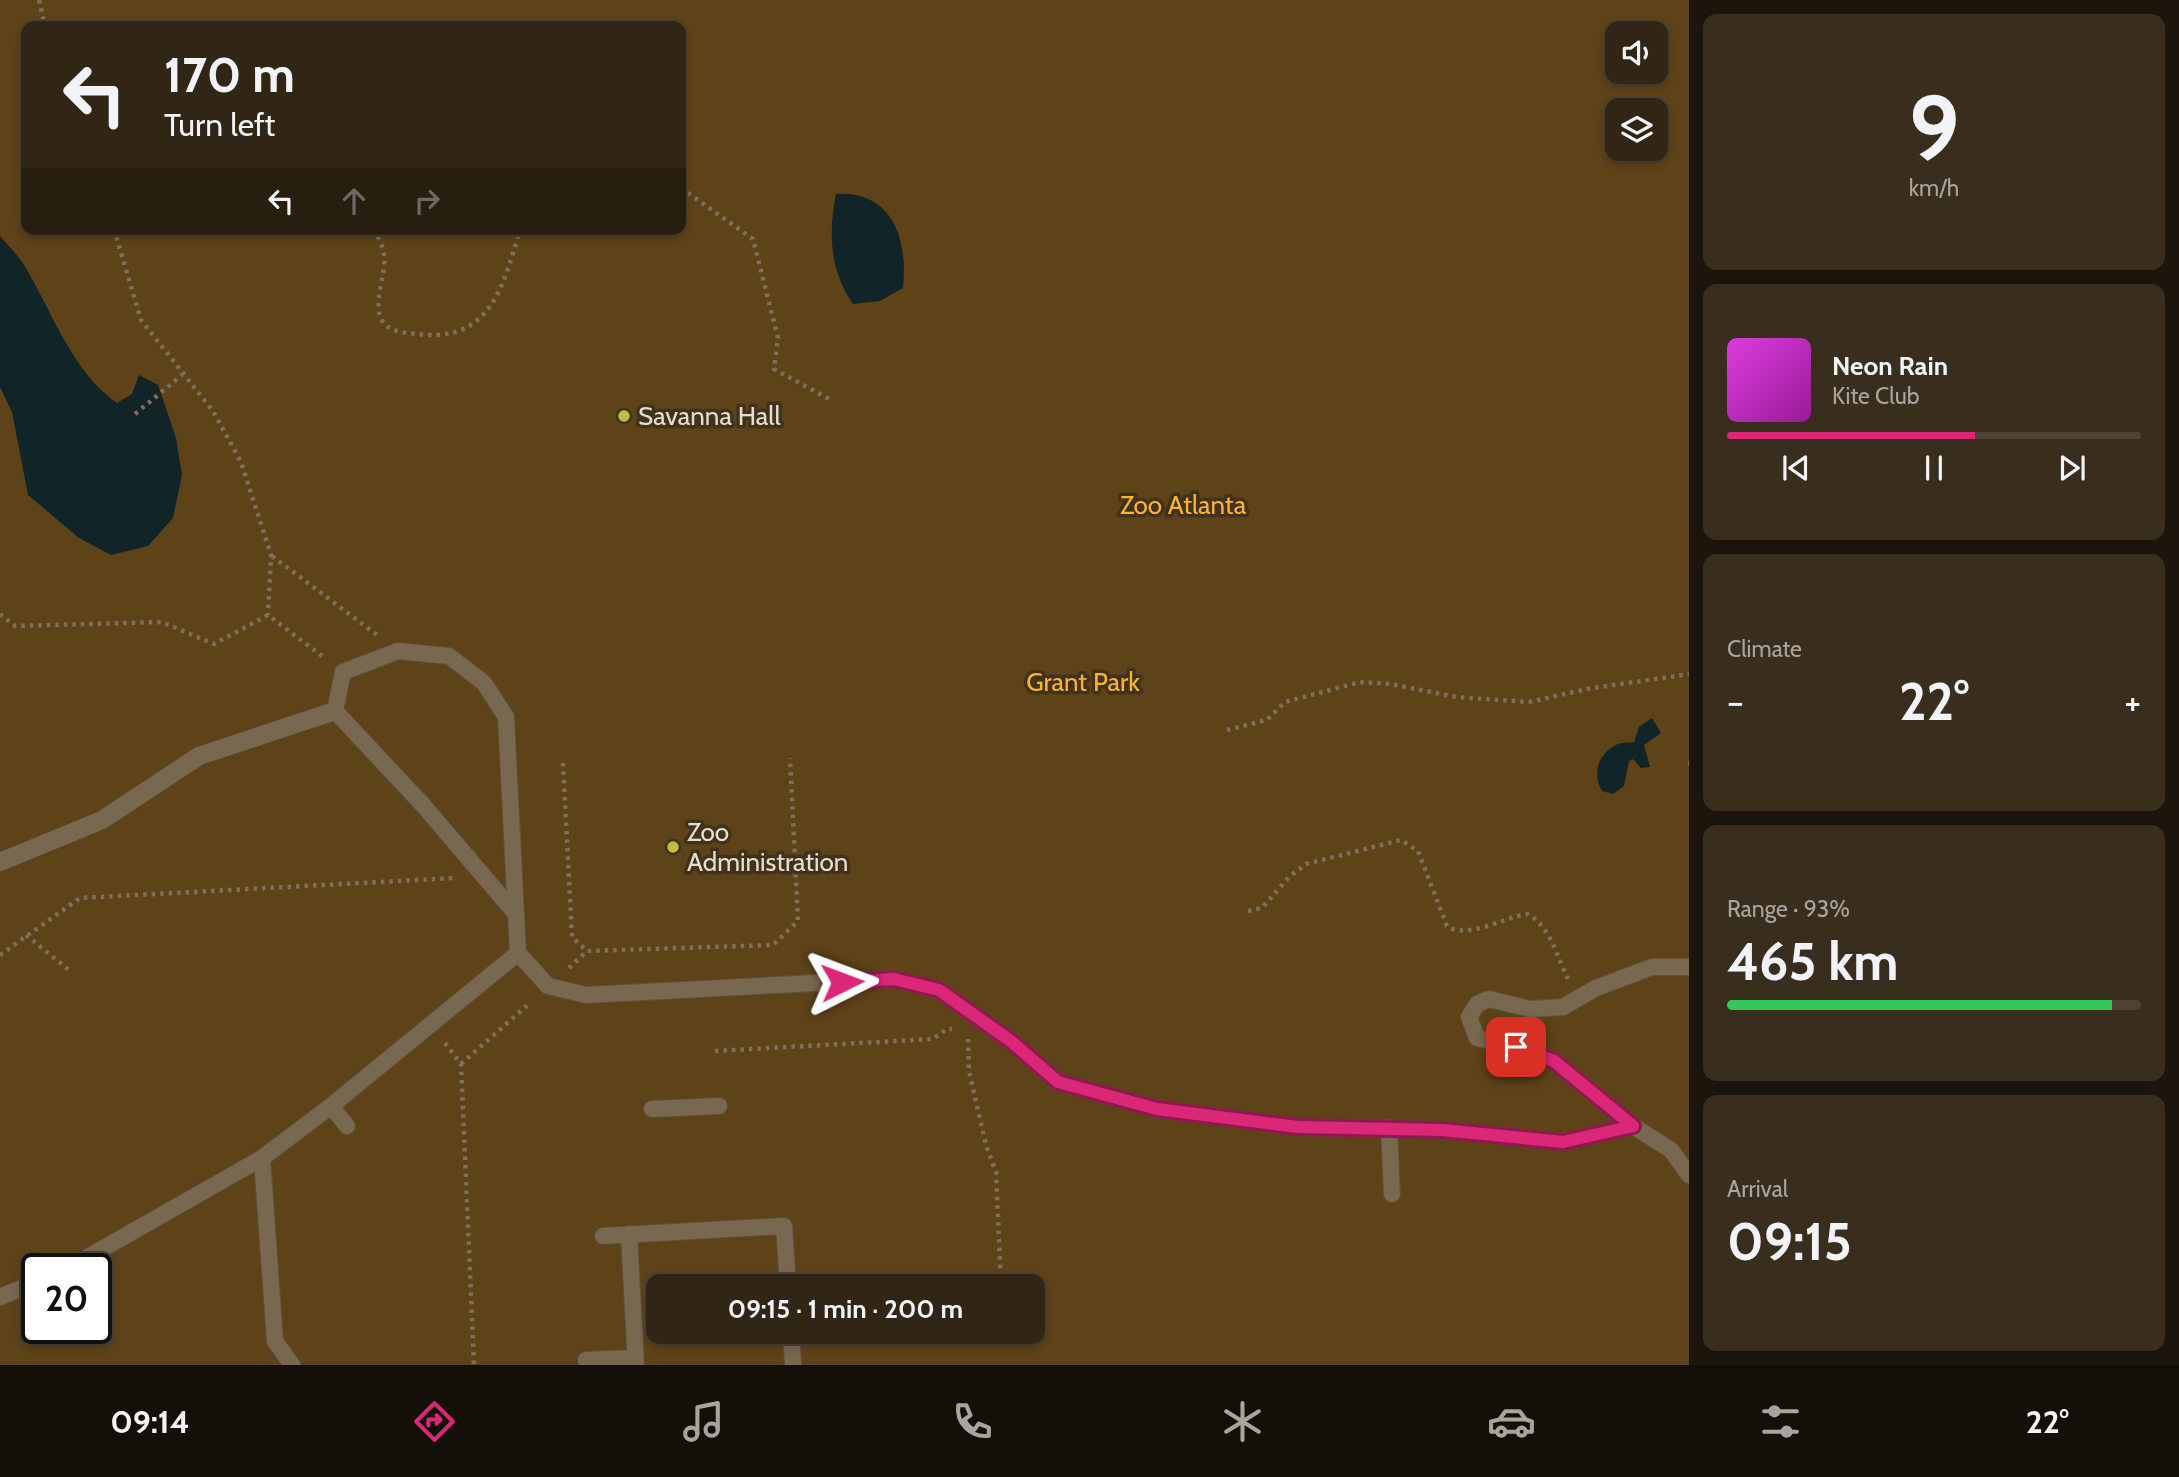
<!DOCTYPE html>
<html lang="en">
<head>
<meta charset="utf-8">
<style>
	body { margin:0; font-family:Cabin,sans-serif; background:#392e1e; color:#f1f3f6; height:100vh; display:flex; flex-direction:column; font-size:26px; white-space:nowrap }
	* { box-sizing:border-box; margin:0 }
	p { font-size:23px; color:#a8a5a0 }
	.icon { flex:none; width:38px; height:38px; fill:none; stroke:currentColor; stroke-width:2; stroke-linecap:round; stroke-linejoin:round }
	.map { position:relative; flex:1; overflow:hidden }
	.drawer { display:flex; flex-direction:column; gap:14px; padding:14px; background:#1b150c; width:490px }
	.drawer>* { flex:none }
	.top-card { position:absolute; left:21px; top:21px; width:665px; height:214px; border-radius:14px; box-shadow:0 4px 10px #0003,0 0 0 2px #4c4334; background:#312615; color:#f1f3f6; overflow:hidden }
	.buttons { position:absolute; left:1605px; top:21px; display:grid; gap:14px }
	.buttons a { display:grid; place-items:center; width:63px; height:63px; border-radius:14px; background:#312615; box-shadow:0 4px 10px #0003,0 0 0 2px #4c4334; font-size:35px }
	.speed { position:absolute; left:21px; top:1253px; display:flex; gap:14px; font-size:35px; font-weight:700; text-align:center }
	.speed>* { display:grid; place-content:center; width:91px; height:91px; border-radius:50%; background:#312615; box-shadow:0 4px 10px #0003,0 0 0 2px #4c4334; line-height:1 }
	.speed .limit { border:4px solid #111; border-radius:10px; background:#fff; color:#111 }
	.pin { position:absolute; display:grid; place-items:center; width:60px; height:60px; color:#fff; margin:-30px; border-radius:14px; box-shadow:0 4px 10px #0006 }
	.me { position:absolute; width:77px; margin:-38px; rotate:87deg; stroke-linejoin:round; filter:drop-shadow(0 0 5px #0008) }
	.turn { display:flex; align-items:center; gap:24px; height:147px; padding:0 28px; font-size:32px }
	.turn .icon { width:91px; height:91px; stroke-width:2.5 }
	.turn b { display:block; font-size:49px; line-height:60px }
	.lanes { display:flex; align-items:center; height:66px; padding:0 28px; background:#0003; justify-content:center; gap:35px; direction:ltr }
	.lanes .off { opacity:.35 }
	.big { font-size:52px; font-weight:800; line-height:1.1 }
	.drawer .card { flex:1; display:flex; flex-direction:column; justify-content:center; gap:10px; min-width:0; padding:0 24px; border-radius:14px; background:#392e1e }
	.drawer .dial { align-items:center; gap:0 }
	.dial b { font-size:91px; line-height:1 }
	.song { display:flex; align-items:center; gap:21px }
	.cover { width:84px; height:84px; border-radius:10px; background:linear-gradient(135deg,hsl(300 70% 55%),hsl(300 70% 35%)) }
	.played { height:7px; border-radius:4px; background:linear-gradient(90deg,#db2777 60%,#4c4334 60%) }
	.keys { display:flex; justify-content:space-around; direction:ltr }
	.heat { display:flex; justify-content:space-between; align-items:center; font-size:38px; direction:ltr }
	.charge { height:10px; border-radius:5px; background:linear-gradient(90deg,#34c759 93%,#4c4334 0) }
	.trip { position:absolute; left:646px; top:1274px; width:399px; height:70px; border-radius:14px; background:#312615; box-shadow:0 4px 10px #0003,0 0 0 2px #4c4334; font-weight:800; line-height:70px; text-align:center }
	.menu { display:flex; height:112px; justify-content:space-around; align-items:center; background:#140f08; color:#a8a5a0 }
	.menu .icon { width:49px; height:49px }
	.menu .active { color:#db2777 }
	.menu b { font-size:32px; color:#f1f3f6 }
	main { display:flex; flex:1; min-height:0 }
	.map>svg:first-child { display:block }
	.green { fill:#5e4318; fill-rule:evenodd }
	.water { fill:#112427 }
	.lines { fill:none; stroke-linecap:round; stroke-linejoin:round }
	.lane-casing { stroke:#5d513d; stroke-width:18 }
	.street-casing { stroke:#5d513d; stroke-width:19 }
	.path { stroke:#7c6f5d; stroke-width:4.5; stroke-dasharray:3.5 5; stroke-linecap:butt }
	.lane { stroke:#796850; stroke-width:16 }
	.street { stroke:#796850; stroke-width:18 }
	.route-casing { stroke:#8e194d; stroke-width:18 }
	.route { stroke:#db2777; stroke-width:12 }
	.poi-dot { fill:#bfbe42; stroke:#41321c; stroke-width:2.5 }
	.labels { text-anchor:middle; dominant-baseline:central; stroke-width:7; stroke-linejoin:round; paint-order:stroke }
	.poi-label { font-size:26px; fill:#e6ddd0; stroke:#41321c; text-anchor:start }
	.park-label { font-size:26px; fill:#fdb32f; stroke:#41321c }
</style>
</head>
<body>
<main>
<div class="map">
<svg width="1689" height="1365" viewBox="0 0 1689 1365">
	<rect width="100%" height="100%" fill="#41321c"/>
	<path class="green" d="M0,0h1689v1365h-1689zM26,26h655v203h-655zM1617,33h39v39h-39zM1617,110h39v39h-39zM37,1269h59v59h-59zM658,1286h374v46h-374z"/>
	<path class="water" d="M836,194c58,-3 72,47 67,94l-23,13 -27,3c-23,-33 -25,-70 -17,-110z
		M0,236c8,10 18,19 24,29 28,46 48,107 93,138l15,-9 7,-19 19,10 18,53 6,37 -9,43 -25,28 -37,9 -32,-17 -51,-43 -16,-83 -12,-25z
		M1652,718l9,15 -17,12 6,22 -9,1 -8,-9 -4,2 -5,25 -11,8 -11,-3c-10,-17 -4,-37 14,-46 5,-3 12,-2 18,-3l5,-15z"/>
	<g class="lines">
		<defs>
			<path id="lane" d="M518,953l30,33 38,9 308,-16 45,11 73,52 46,40 99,27 141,18 144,3 121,12 70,-16
				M1689,967h-37l-56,21 -33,19 -33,2 -41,-10 -12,5 -8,13 8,21 38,9 39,14 79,65 38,24 18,25
				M331,1106l16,20
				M652,1109l67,-3
				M1389,1128l3,66
				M262,1158l13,183 17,24
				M629,1234l7,131
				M603,1236l181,-10 4,60
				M67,1269l195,-111 69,-52 187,-153 -12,-236 -22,-34 -35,-27 -51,-5 -55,21 -8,39 88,94 92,108
				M0,1297l37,-15
				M791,1332l2,33
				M586,1360l49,-2"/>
			<path id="street" d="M0,862l102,-42 97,-64 136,-45"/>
		</defs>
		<use href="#lane" class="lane-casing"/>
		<use href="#street" class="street-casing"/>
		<path class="path" d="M39,0l6,26
			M681,188l72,51 25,99 -4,31 57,31
			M114,229l27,91 72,91 28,51 30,93 -3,60
			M374,229c4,8 9,17 10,25 3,20 -13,51 -1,68 7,10 23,11 34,12 74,10 87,-50 103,-105
			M135,414l47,-39
			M272,556l105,79
			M0,614l15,12 147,-4 52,22 54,-29 58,44
			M1227,730l40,-10 18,-18 75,-20 31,2 65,13 73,5 58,-13 102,-15
			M563,763l9,174 15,14 186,-6 25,-24 -8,-163
			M1688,763h1
			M1248,911l14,-3 27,-31 17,-13 95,-24 17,11 29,75c21,14 57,-9 80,-12 23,11 30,43 41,65
			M26,935l44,36
			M0,955l80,-57 374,-20
			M569,968l18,-17
			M968,1039l1,32 17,74 10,27 5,114
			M445,1043l16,21 13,301
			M715,1051l218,-12 14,-10h5
			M461,1064l70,-62"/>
		<use href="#lane" class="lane"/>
		<use href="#street" class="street"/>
	</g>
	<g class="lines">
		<defs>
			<path id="route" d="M842,982l52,-3 45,11 73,52 46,40 99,27 141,18 144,3 121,12 70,-16 -79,-65 -38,-14"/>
		</defs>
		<use href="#route" class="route-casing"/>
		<use href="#route" class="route"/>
	</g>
	<g class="poi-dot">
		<circle cx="624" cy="416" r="7"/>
		<circle cx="673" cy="847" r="7"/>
	</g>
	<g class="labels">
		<g class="poi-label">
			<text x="638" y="416">Savanna Hall</text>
			<text x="687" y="832">Zoo<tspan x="687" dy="30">Administration</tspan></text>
		</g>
		<g class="park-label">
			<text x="1183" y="505">Zoo Atlanta</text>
			<text x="1083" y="682">Grant Park</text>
		</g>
	</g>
</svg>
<div class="buttons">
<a><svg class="icon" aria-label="sound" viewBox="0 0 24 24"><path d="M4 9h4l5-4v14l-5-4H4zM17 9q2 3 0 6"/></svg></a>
<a><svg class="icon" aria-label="layers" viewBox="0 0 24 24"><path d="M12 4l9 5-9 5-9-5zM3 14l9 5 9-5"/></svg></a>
</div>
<div class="speed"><div class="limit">20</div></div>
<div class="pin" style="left:1516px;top:1047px;background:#d93025"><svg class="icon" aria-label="arrive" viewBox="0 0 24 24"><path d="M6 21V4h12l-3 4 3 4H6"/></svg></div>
<svg class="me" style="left:842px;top:982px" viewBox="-20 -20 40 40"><path d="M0-17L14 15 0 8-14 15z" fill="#db2777" stroke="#fff" stroke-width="4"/></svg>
<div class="trip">09:15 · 1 min · 200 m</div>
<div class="top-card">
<div class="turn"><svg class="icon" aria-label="left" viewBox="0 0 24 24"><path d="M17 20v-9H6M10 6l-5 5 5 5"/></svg><div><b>170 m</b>Turn left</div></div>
<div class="lanes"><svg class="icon" aria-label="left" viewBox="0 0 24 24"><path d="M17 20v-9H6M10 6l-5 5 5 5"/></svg><svg class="icon off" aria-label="ahead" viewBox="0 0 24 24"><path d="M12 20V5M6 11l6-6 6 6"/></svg><svg class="icon off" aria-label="right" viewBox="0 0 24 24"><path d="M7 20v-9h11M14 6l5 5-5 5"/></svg></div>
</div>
</div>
<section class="drawer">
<div class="card dial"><b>9</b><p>km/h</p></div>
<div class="card">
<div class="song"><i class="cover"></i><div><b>Neon Rain</b><p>Kite Club</p></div></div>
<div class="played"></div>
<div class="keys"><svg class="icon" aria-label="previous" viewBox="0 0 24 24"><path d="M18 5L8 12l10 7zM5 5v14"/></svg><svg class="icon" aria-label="pause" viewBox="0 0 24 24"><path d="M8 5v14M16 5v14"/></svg><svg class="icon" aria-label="next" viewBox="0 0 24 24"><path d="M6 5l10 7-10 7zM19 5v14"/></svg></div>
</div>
<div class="card"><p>Climate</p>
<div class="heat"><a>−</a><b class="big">22°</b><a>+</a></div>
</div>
<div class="card"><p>Range · 93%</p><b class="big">465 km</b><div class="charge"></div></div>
<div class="card"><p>Arrival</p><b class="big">09:15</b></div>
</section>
</main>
<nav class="menu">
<b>09:14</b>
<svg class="icon active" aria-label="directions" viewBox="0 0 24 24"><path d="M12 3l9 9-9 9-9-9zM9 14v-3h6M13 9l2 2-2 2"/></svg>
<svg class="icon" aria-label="music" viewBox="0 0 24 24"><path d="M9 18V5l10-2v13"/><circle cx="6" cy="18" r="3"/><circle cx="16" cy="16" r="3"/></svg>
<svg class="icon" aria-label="phone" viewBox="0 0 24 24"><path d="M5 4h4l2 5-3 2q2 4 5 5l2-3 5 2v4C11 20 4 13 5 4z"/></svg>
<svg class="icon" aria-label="climate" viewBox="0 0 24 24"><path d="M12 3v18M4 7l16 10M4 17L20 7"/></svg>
<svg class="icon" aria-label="car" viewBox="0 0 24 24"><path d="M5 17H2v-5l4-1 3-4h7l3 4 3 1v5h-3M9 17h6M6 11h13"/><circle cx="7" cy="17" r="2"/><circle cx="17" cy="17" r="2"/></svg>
<svg class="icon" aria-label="filters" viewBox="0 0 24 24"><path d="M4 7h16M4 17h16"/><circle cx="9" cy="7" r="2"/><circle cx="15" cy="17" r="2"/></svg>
<b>22°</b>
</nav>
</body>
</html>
